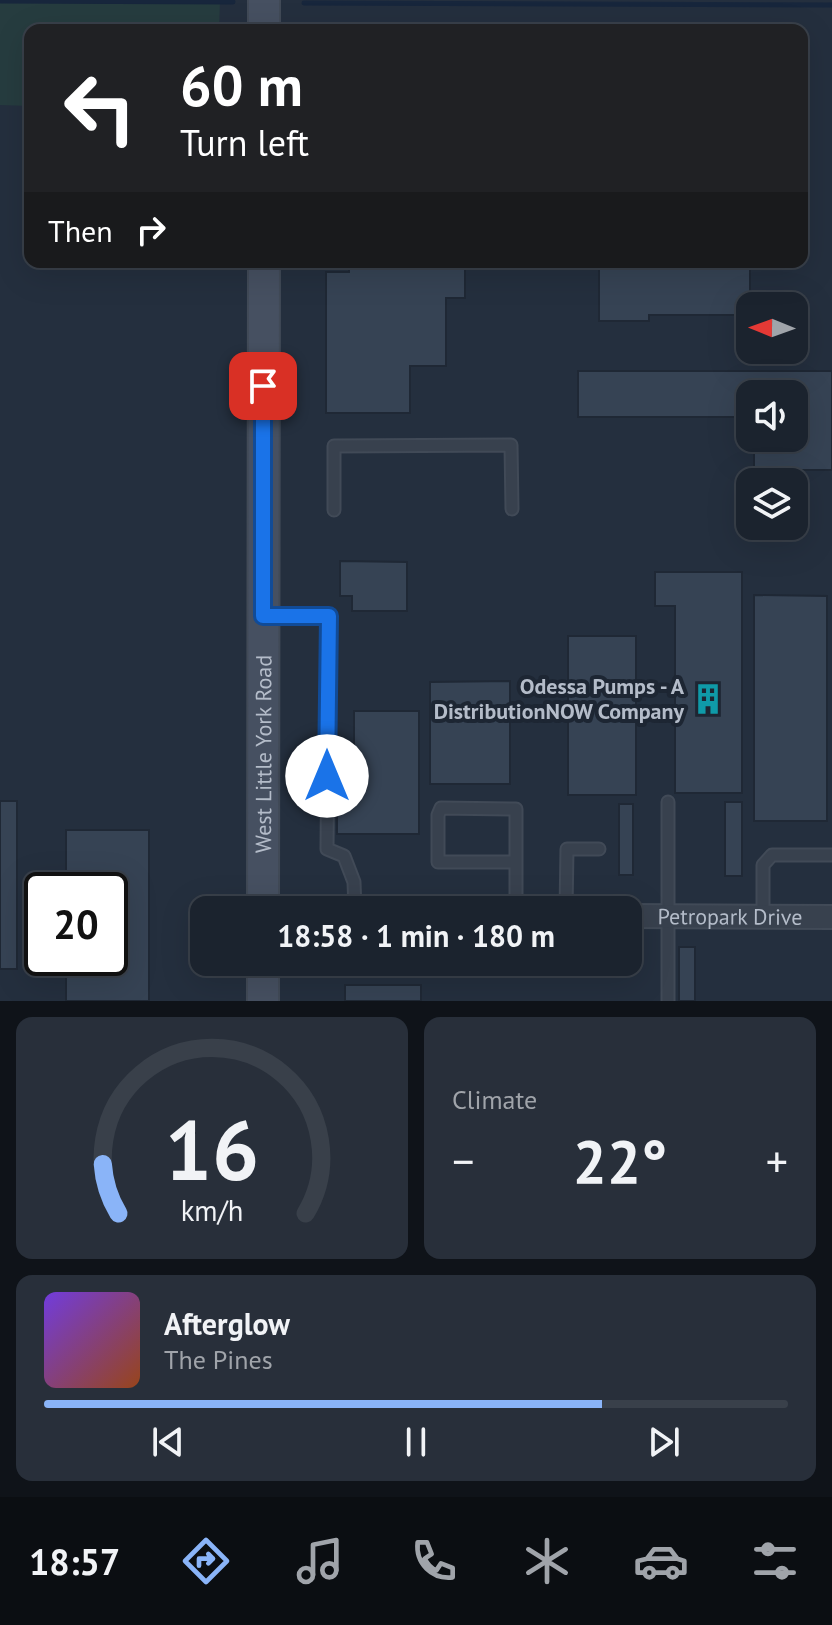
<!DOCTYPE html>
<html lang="en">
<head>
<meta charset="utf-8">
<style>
	body { margin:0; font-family:"PT Sans",sans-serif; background:#282f3a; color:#f1f3f6; height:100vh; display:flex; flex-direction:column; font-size:30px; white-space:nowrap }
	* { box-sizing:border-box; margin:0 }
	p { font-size:26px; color:#a0a4aa }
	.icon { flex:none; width:44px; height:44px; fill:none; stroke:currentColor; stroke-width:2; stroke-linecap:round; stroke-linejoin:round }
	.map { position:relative; height:1001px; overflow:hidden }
	.details { display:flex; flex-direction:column; gap:16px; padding:16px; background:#0f1319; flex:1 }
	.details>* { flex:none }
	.guide { position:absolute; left:24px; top:24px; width:784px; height:244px; border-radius:16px; box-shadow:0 8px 32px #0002,0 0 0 2px #39404a; background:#202124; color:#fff; overflow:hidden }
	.needle { width:52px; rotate:271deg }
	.buttons { position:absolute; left:736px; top:292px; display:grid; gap:16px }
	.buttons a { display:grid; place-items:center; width:72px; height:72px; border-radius:16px; background:#1b232e; box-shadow:0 8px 32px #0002,0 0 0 2px #39404a; font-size:40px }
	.speed { position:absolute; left:24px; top:872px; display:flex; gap:16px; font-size:40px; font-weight:700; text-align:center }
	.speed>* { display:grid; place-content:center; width:104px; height:104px; border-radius:50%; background:#1b232e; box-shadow:0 8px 32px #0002,0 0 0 2px #39404a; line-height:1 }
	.speed .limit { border:4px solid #111; border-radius:12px; background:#fff; color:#111 }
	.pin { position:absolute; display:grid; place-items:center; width:68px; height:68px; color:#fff; margin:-34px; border-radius:16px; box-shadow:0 4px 12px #0006 }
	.me { position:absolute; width:88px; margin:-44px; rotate:0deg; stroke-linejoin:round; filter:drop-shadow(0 0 6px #0008) }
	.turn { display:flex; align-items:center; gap:28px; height:168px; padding:0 24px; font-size:36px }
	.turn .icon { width:104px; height:104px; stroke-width:2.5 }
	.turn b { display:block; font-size:56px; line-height:68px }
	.then { display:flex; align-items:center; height:76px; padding:0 24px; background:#0003; gap:16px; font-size:30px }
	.big { font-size:60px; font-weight:800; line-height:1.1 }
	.details .card { flex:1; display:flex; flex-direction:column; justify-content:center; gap:12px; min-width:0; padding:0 28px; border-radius:16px; background:#282f3a }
	.details .dial { align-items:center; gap:0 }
	.dial svg { height:208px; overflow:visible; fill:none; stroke:#39404a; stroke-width:7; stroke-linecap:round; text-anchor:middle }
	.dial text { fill:#f1f3f6; stroke:none }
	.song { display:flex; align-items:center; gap:24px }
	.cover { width:96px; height:96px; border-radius:12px; background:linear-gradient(135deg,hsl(260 70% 55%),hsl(20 70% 35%)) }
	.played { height:8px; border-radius:4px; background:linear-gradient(90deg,#8ab4f8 75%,#39404a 75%) }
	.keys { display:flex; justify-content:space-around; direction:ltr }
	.heat { display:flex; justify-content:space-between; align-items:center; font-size:44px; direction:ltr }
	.details .tiles { flex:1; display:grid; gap:16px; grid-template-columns:1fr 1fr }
	.card:last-child { grid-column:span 2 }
	.trip { position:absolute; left:190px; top:896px; width:452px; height:80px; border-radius:16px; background:#1b232e; box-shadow:0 8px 32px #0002,0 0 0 2px #39404a; font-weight:800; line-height:80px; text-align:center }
	.menu { display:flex; height:128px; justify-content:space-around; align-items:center; background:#0b0e12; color:#a0a4aa }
	.menu .icon { width:56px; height:56px }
	.menu .on { color:#8ab4f8 }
	.menu b { font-size:36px; color:#f1f3f6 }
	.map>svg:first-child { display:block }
	.green { fill:#263c3f }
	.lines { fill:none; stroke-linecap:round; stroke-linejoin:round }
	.stream { stroke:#17263c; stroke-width:5 }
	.building { fill:#364354; stroke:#1f2835; stroke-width:2 }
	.service-casing { stroke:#414a57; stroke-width:15 }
	.minor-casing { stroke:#414a57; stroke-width:26 }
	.secondary-casing { stroke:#414a57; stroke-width:34 }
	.service { stroke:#38414e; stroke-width:11 }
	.minor { stroke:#38414e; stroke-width:22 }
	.secondary { stroke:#465061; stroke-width:30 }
	.route-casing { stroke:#114b97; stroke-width:20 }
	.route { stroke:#1a73e8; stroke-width:14 }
	.labels { text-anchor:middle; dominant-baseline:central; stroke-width:8; stroke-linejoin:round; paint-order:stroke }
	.poi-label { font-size:22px; font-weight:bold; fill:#b4bcc9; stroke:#1d2633; text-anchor:end }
	.street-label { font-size:22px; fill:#b4bcc9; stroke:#1d2633 }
</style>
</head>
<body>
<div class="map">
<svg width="832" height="1001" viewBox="0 0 832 1001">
	<rect width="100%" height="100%" fill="#242f3e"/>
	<path class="green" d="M0,0h220l-1,30h-189v76l-30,-1z"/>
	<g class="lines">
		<path class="stream" d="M0,1l233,1
			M304,3l528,2"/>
	</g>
	<path class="building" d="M349,262h116v36h-19v68h-36v47h-84v-141h23z
		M599,262h151v53h-101v6h-50z
		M578,371h254v99h-78v-32h40v-44h-44v23h-172z
		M340,561l67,1v49h-55v-15h-12z
		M655,572h87v221h-67v-187h-20z
		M754,595l73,1v225h-73z
		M568,636h68v159h-68z
		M510,681v103h-80v-102z
		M354,711h65v123h-82v-89l17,1z
		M0,801h17v168h-17z
		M725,802h17v74h-17z
		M619,804h14v71h-14z
		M66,830h83v171h-83v-43h44v-68h-44z
		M679,947h16v54h-16z
		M345,985h76v16h-76z"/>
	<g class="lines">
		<defs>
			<path id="service" d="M334,510v-64l177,-1 1,64
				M265,616h64l-2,233 17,7 10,26 1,28
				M668,802v199
				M516,910v-101l-75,-1 -3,7v47h78
				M566,910l1,-61h32
				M763,916v-51l9,-10h60"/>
			<g id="minor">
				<path id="s1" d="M628,916l204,1"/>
			</g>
			<g id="secondary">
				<path d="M264,30v-30"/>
				<path id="s2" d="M263,910l1,-648"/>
				<path d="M263,1001v-39"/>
			</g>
		</defs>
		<use href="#service" class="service-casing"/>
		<use href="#minor" class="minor-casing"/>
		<use href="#secondary" class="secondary-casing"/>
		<use href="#service" class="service"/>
		<use href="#minor" class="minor"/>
		<use href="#secondary" class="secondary"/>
	</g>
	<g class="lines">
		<defs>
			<path id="route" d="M263,386v230h66l-2,160"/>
		</defs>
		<use href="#route" class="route-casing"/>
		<use href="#route" class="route"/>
	</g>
	<defs>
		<symbol id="building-bare" viewBox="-9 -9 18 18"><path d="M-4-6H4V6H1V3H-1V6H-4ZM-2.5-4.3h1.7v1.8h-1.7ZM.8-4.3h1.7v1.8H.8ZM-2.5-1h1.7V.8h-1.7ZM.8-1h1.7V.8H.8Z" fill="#0f9aa8" stroke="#1d2633" stroke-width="2.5" paint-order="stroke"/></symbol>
	</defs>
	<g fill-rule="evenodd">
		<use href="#building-bare" x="686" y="677" width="44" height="44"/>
	</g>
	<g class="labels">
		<g class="poi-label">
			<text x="684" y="686">Odessa Pumps - A<tspan x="684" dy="25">DistributionNOW Company</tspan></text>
		</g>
		<g class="street-label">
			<text stroke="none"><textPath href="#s2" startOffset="156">West Little York Road</textPath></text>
			<text stroke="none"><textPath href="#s1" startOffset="102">Petropark Drive</textPath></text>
		</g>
	</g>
</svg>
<div class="buttons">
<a><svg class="needle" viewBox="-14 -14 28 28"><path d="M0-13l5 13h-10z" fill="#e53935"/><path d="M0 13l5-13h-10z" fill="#a0a4aa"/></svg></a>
<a><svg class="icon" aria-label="sound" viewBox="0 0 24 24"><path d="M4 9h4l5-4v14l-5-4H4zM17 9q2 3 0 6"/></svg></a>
<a><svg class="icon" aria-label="layers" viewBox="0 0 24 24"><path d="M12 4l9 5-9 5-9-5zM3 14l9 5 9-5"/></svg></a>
</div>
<div class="speed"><div class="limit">20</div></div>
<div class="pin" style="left:263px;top:386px;background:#d93025"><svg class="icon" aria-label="arrive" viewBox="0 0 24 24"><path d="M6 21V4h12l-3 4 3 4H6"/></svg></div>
<svg class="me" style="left:327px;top:776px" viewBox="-20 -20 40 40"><circle r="19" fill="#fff"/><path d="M0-13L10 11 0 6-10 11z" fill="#1a73e8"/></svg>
<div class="trip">18:58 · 1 min · 180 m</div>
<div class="guide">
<div class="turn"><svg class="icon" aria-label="left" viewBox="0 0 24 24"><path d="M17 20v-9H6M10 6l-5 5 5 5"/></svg><div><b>60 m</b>Turn left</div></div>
<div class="then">Then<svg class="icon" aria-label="right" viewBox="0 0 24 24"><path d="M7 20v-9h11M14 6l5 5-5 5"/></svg></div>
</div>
</div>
<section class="details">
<div class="tiles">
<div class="card dial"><svg viewBox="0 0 100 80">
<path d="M14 69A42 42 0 1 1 86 69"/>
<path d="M14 69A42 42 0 0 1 8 50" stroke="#8ab4f8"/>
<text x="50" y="56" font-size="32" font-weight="700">16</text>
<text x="50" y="72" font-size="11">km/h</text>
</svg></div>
<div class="card"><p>Climate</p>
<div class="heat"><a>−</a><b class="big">22°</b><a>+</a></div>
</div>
<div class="card">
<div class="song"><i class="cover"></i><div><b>Afterglow</b><p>The Pines</p></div></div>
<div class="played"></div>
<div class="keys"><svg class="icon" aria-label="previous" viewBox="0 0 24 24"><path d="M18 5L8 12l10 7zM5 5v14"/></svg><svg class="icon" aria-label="pause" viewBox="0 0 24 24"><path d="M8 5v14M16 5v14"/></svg><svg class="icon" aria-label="next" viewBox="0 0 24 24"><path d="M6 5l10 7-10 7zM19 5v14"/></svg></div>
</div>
</div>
</section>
<nav class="menu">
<b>18:57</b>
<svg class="icon on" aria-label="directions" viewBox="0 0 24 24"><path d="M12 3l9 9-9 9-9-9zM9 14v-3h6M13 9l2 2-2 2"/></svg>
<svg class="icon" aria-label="music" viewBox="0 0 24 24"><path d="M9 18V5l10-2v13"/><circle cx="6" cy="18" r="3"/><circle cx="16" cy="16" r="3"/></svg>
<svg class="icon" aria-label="phone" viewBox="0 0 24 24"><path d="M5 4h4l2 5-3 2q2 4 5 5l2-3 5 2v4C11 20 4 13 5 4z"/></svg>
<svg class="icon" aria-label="climate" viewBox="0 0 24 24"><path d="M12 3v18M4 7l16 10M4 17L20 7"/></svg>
<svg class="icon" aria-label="car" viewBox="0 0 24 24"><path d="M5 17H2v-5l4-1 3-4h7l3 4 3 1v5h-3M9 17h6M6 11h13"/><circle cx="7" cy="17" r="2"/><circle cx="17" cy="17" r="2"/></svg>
<svg class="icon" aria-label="filters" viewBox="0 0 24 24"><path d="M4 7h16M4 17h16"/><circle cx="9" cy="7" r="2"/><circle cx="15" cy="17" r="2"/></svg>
</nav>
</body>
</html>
